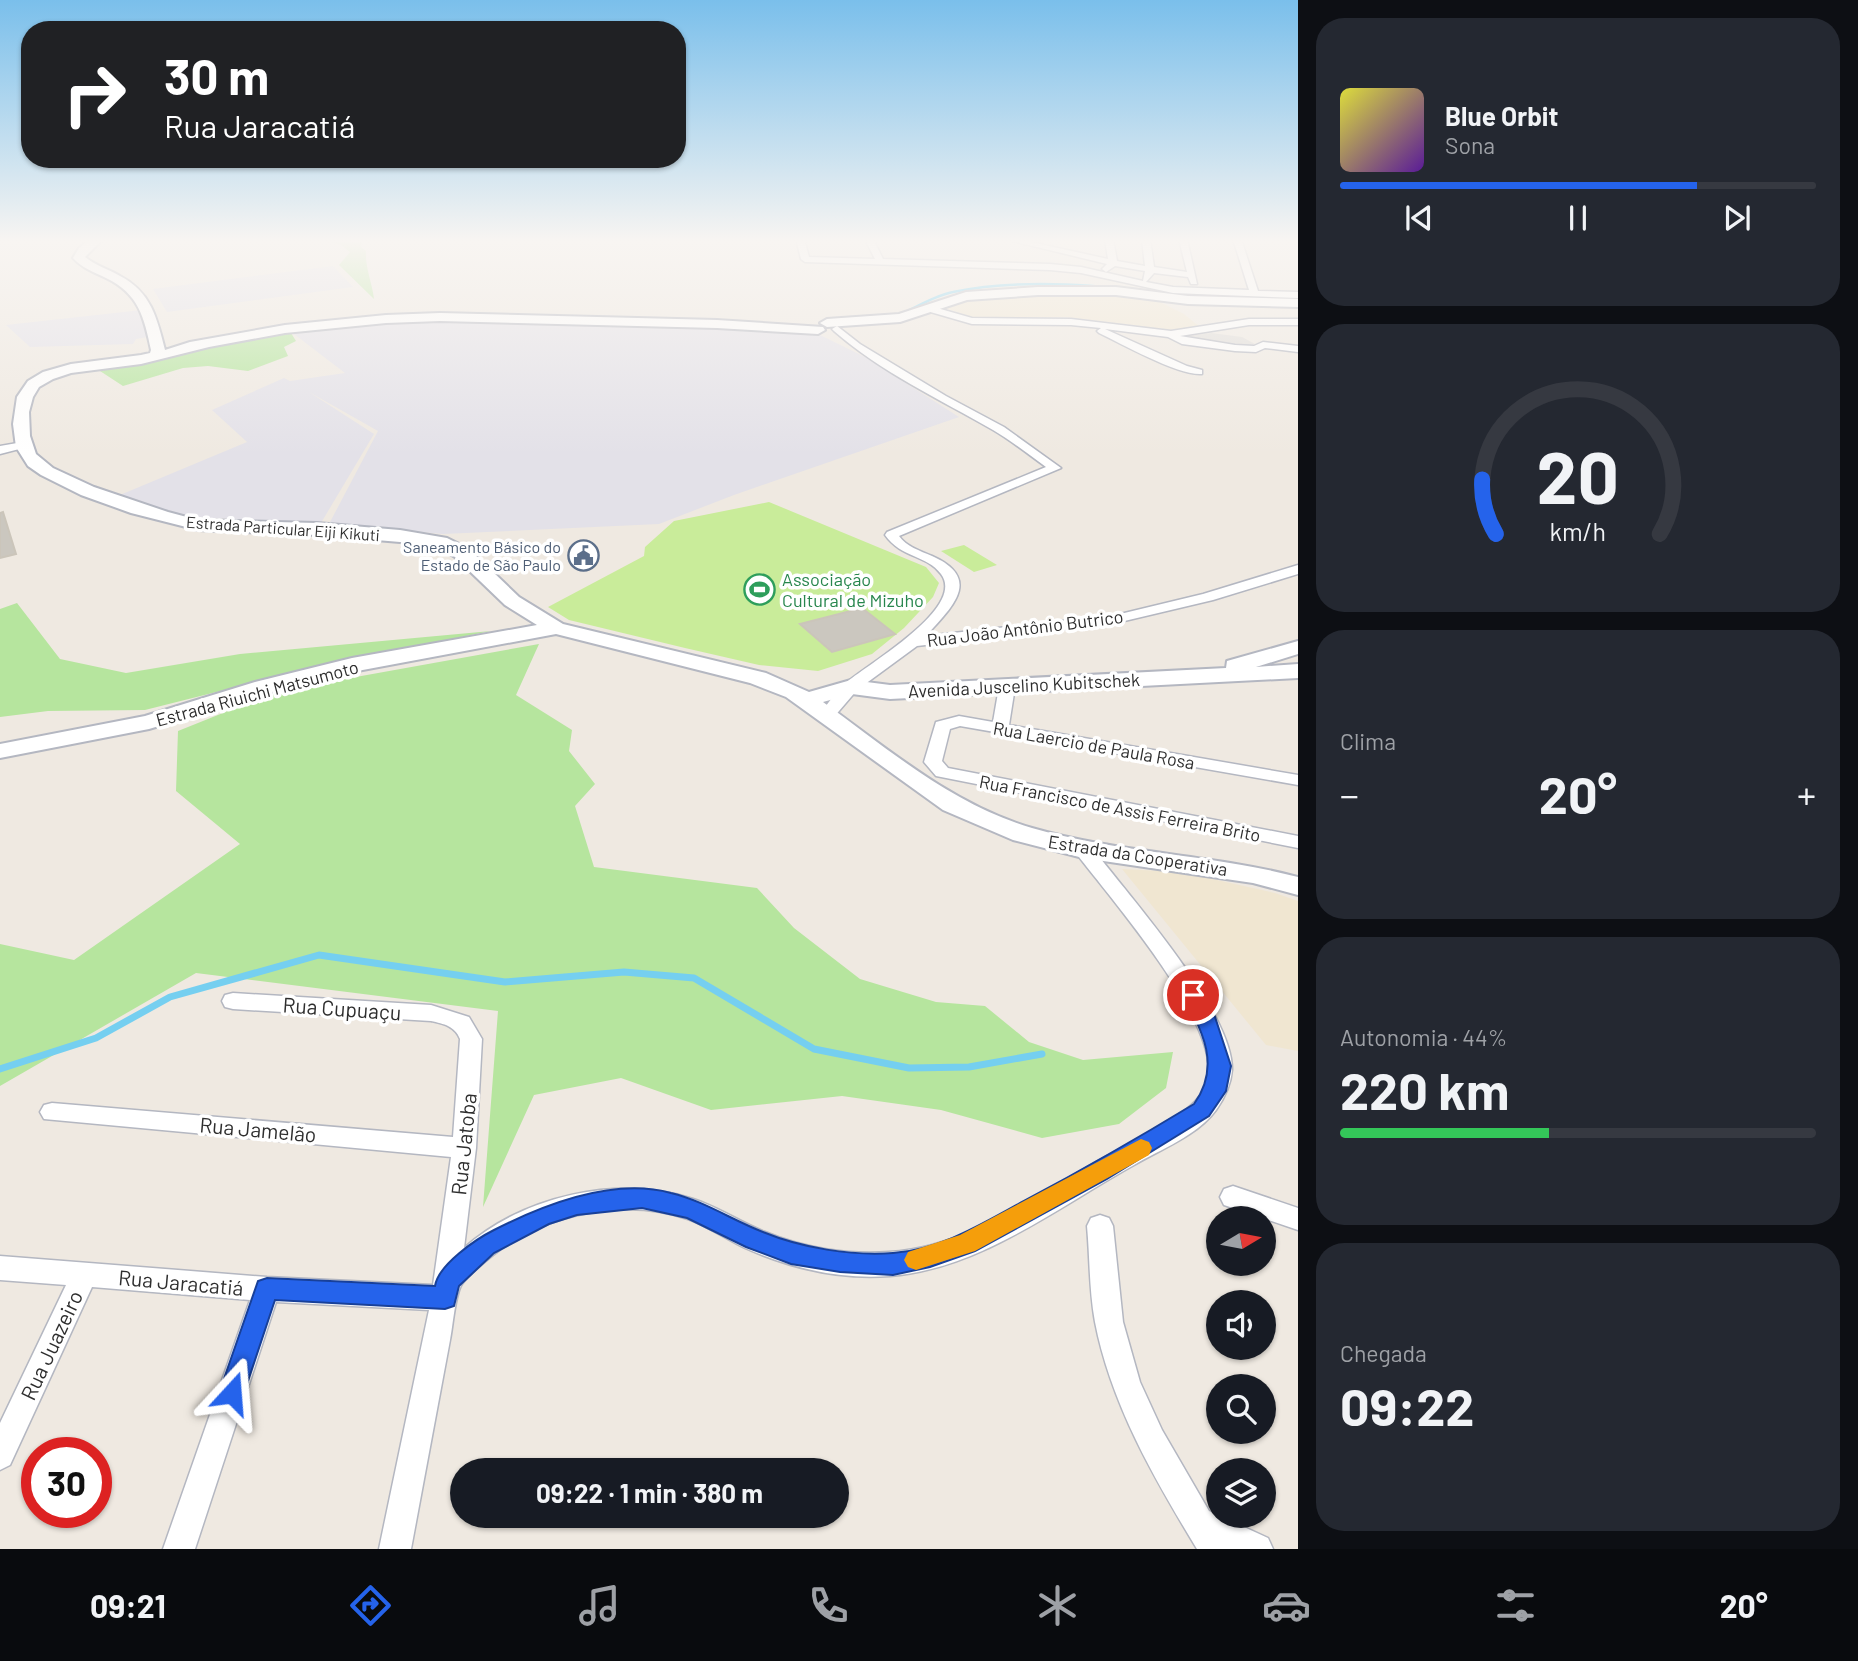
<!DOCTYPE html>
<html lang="pt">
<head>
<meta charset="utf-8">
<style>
	body { margin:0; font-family:Barlow,sans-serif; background:#242831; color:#f1f3f6; height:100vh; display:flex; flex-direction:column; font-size:26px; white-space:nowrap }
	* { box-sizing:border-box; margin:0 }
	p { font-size:23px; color:#9ea1a6 }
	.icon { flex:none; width:38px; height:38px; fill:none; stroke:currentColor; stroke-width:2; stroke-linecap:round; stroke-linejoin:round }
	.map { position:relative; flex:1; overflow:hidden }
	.side { display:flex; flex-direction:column; gap:18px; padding:18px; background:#0d0f14; width:560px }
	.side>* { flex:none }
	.guide { position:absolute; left:21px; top:21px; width:665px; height:147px; border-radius:28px; box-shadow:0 2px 5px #0004; background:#202124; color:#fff; overflow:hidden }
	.needle { width:46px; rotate:80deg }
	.buttons { position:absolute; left:1206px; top:1206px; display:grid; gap:14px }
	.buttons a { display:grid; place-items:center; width:70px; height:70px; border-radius:50%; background:#171b24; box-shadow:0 2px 5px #0004; font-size:35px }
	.speed { position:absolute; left:21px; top:1437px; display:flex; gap:14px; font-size:35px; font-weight:700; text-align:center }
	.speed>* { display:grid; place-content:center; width:91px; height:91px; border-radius:50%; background:#171b24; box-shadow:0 2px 5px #0004; line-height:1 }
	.speed .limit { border:10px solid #d22; background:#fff; color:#111 }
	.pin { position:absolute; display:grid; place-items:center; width:60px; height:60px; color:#fff; margin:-30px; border:4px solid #fff; border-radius:50%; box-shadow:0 2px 7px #0007 }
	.me { position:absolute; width:77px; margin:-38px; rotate:19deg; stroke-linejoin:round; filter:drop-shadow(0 0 5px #0008) }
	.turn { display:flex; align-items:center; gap:24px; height:147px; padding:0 28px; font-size:32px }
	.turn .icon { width:91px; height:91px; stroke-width:2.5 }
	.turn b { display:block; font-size:49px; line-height:60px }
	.big { font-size:52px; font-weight:700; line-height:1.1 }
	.side .tile { flex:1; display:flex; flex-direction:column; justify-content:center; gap:10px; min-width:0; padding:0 24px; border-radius:28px; background:#242831 }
	.side .dial { align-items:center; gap:0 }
	.dial svg { height:182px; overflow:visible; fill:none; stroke:#363941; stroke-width:7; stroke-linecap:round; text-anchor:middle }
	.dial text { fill:#f1f3f6; stroke:none }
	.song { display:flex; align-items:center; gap:21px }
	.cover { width:84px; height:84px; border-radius:10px; background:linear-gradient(135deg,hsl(60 70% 55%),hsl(270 70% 35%)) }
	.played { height:7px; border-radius:4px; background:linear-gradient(90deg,#2563eb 75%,#363941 75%) }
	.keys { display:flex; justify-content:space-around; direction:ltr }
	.heat { display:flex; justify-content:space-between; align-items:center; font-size:38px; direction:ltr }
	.charge { height:10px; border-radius:5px; background:linear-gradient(90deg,#34c759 44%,#363941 0) }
	.trip { position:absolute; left:450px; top:1458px; width:399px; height:70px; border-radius:35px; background:#171b24; box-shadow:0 2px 5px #0004; font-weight:700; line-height:70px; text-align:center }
	.dock { display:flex; height:112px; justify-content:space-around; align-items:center; background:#090b0e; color:#9ea1a6 }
	.dock .icon { width:49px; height:49px }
	.dock .on { color:#2563eb }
	.dock b { font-size:32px; color:#f1f3f6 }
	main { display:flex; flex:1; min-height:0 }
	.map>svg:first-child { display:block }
	.industrial { fill:#e3e1e8 }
	.education { fill:#f0e6d1 }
	.green { fill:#b6e59e }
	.pitch { fill:#c9ec9a }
	.plaza { fill:#dfdcd8 }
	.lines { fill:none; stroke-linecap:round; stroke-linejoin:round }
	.stream-far1 { stroke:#75cff0; stroke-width:2.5 }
	.stream { stroke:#75cff0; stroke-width:7 }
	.building { fill:#cbc7bf; stroke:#cbc5ba; stroke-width:2 }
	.street-casing { stroke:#b4b7c1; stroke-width:3 }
	.secondary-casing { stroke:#b4b7c1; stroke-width:4 }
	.street { fill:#fff; fill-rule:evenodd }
	.secondary { fill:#fff; fill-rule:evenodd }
	.route { fill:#2563eb; stroke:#184099; stroke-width:2 }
	.slow { fill:#f59e0b }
	.labels { text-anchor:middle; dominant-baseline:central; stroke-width:7; stroke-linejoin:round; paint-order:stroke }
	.far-street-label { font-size:16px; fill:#2e2e2e; stroke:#fff }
	.far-service-label { font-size:16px; fill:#4e5e75; stroke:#fff; text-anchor:end }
	.leisure-label { font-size:18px; fill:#27864d; stroke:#fff; text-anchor:start }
	.street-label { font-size:18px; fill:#2e2e2e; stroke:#fff }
	.near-street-label { font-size:21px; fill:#2e2e2e; stroke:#fff }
</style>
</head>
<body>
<main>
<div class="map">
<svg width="1298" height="1549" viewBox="0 0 1298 1549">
	<rect width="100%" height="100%" fill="#efe9e1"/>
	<path class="industrial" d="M333,266l20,21 -186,25 -14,-23z
		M142,310l6,27 -12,2 -3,5 -103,3 -24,-22z
		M417,320l288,7 90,4 25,4 45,22 94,60 -225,78 -75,29 -216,10 -114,-10 49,-93 -69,-39 65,42 -53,89 -135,-6 -24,-5 -42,-17 127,-53 -35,-32 72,-32 6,3 55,-8 -55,-42z"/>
	<path class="education" d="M1038,293l112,4 34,17 17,14 -29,2 -106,-13h-94l-27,-9 23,-10z
		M1122,869l59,3 94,21 23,8v150l-32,-6z"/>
	<path class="green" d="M321,239h42l-2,8 5,4c-1,17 6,31 8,48l-35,-34 11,-13 -9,-7z
		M291,333l5,8 -12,6 4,9 -40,15 -40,-5 -25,2 -60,18 -23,-15 133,-30z
		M17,603l43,56 66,14 114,-19 251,-23 -168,34 -178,45 -97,1 -48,6v-108z
		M539,644l-23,51 56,35 -3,21 26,33 -20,22 19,61 163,21 37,40 66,51 76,23 49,4 44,36 54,18 90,-8 -7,36 -47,36 -77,14 -101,-28 -99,-14 -131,14 -90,-32 -87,17 -51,112 15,-196 -302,-38 -196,113v-142l74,16 166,-116 -64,-53 2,-60 100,-40z"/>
	<path class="pitch" d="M769,502l157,65 13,16 -6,14 -29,31 -32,26 -54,17 -59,-6 -74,-17 -116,-28 -21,-13 96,-51 1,-9 29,-26z
		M964,545l33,20 -23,7 -33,-21z"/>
	<path class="plaza" d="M1211,333l31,4 13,7 -11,3 -62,-10z"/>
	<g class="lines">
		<path class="stream-far1" d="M1208,296l53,2
			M903,313c16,-7 33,-18 50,-21 73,-15 154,-6 227,3"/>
		<path class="stream" d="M0,1069l96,-31 74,-41 149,-42 186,27 119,-10 70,6 120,71 95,19 60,-1 73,-13"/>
	</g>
	<path class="building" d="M3,512l13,42 -16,4v-45z
		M862,608l33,26 -63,18 -32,-28z"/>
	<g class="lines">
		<defs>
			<path id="street" d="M796,239h8l5,18 66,2 -10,-20h8l10,20 167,5 31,3 62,14 2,-10 -30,-5 -9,6 -4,-3 5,-5 -103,-25h13l91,20 -3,-20h8l4,22 28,5 -3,-27h8l4,28 33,5 -8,-33h8l10,45h-6l-3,-7 -34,-4 -8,9 27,5 76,3 -16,-51h8l17,52 40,1v6l-125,-5 -92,-20 -31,-3 -245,-8 -4,-3z
				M930,306l42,12 99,1 100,12 78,-12h49v6h-49l-69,11 55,9 19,1 9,-4 35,4v6l-33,-4 -9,4 -21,-1 -53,-7 -14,-7 -63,-8 82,37 15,4v4c-23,2 -80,-30 -103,-41l-2,-2 4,-3 -30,-3 -99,-1 -45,-13 -2,-2z
				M837,326l23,18 86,52 58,31 57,41 -162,68c7,10 21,15 33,20 52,23 19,52 -6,80l190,-21 87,-21 95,-29v9l-85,26 -97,23 -199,23 -60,44 -24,28h-12l-2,-3 2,-3c8,-10 16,-21 25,-29 20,-18 121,-75 95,-109 -14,-19 -40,-16 -56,-39l2,-3 159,-65c-17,-12 -34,-26 -53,-37 -54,-31 -112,-58 -159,-99l-2,-2z
				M23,442l4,1v4l-27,7v-8z
				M1007,682l8,5 -6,38 289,50v10l-338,-59 -10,3 -8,32 6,7 350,68v12l-362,-72 -12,-14 12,-40 23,-6 34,6 6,-35z
				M1083,843l7,2c37,49 143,166 142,225 -1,14 -8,29 -16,40 -19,26 -55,39 -82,55 -76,42 -154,104 -244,111 -49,4 -100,-8 -145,-28 -19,-9 -37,-22 -57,-29 -63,-22 -143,-5 -195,36 -10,8 -24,19 -31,29 -7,10 -9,42 -12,56 -13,69 -26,139 -39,209h-32l50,-239 -153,-8 -81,247h-32l87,-249 -158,-13 -82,178 -10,5v-47l66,-138 -66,-5v-24l267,21 166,8 18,-128 -407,-38 -4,-7 4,-7 8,-2 401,34 7,-98c-5,-13 -16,-15 -29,-18l-198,-12 -8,-2 -3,-6 3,-6 8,-2 198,12 38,12 13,22 -6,109 -12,100c59,-52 154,-74 229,-49 25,8 47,23 72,33 38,16 83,23 124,20 74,-4 141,-52 202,-87 28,-16 57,-30 84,-47 14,-10 29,-21 33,-40 11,-56 -97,-179 -132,-225l-2,-4 2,-4z
				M1233,1186l65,22v22l-74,-25 -4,-8 4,-8z
				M1100,1215l9,3 4,8 10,96 17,60 22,48 47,81 59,27 5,11h-76c-43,-71 -86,-145 -102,-227 -6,-32 -5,-64 -8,-96l4,-8z"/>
			<path id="secondary" d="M91,239h12l-18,18c11,9 23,12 35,19 31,16 37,42 45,74l25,-8 95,-17 101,-10 54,-2 277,7 106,7 2,3 -7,4 -101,-6 -277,-7 -54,2 -101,10 -76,14 -68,17 -70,9 -18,6 -14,8 -6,10 -4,15 1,24 6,18 17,14 41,19 74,25 30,8 119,3 83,7 47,8 22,11 50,48 44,27 203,49 43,19 42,-12 39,5 336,-17 1,-7 71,-20v13l-42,13 42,-3v14l-408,21 -38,-5 -29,8c65,47 130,103 209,126 86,25 178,26 266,49v18l-45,-12 -170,-25 -70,-18 -70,-30 -157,-113 -36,-14 -194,-49 -204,38 -81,20 -122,37 -149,29v-14l145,-28 110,-34 97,-24 185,-33 -32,-20 -50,-48 -13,-8 -42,-7 -83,-7 -119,-5 -67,-17 -50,-18 -40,-20 -13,-9 -12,-19 -3,-23 4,-27 11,-16 15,-9 28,-8 70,-9 9,-2 1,-3c-7,-33 -12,-56 -45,-72 -12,-6 -24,-10 -33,-20l6,-10z
				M1038,287h78l72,9 110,3v8l-110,-3 -72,-9h-78l-71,5 -67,22 -73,5 -7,-4 7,-4 72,-5 67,-22z"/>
		</defs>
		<use href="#street" class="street-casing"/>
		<use href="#secondary" class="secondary-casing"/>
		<use href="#street" class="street"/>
		<use href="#secondary" class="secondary"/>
	</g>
	<linearGradient id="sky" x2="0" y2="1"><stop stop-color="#7abfeb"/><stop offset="0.53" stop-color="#f8f5f2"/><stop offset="1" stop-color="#f8f5f2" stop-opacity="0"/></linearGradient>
	<rect width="1298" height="455" fill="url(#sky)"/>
	<path class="route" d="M1193,988l7,2 15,27 16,49 -5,25 -17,25 -102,63 -132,72 -45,16 -37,8 -53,-3 -49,-8 -45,-17 -59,-29 -45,-10 -65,7 -28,9 -55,29 -35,33 -5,20 -9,3 -170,-9 -34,102 -9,4 -10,-4 -3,-9 39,-112 9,-3 168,8c3,-21 41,-47 59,-56 51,-26 119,-53 177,-37 33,8 61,27 92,39 39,16 88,24 130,21 48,-3 90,-30 131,-52 58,-31 114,-63 170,-97 27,-37 9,-73 -11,-109l3,-5z"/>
	<path class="slow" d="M1141,1139l8,3 3,6 -3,7 -174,96 -59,19 -8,-3 -4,-7 4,-8 52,-17z"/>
	<defs>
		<symbol id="civic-ring" viewBox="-11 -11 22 22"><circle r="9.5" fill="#fff" stroke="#5c6f8a" stroke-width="1.5"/><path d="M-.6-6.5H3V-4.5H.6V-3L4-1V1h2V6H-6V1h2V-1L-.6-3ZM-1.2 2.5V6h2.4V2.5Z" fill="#5c6f8a"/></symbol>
		<symbol id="stadium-ring" viewBox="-11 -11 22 22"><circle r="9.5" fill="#fff" stroke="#2e9e5b" stroke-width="1.5"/><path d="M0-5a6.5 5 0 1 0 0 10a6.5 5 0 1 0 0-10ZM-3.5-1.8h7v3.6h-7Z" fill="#2e9e5b"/></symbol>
	</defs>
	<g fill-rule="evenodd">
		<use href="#civic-ring" x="566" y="538" width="35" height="35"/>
		<use href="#stadium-ring" x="742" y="572" width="35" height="35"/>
	</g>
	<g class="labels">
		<g class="far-street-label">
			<text transform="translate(283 528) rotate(4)">Estrada Particular Eiji Kikuti</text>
		</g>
		<g class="far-service-label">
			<text x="561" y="546">Saneamento Básico do<tspan x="561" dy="18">Estado de São Paulo</tspan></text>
		</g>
		<g class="leisure-label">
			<text x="782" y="579">Associação<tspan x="782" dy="21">Cultural de Mizuho</tspan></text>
		</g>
		<g class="street-label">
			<text transform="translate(1025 628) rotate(-7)">Rua João Antônio Butrico</text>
			<text transform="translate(1024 685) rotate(-3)">Avenida Juscelino Kubitschek</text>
			<text transform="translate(257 693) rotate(-15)">Estrada Riuichi Matsumoto</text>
			<text transform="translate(1094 745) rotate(10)">Rua Laercio de Paula Rosa</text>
			<text transform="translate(1120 808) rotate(11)">Rua Francisco de Assis Ferreira Brito</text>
			<text transform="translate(1138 855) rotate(9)">Estrada da Cooperativa</text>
		</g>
		<g class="near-street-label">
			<text transform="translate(342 1008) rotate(4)">Rua Cupuaçu</text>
			<text transform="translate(258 1129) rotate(5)">Rua Jamelão</text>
			<text transform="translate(463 1144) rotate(-84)">Rua Jatoba</text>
			<text transform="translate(181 1282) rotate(5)">Rua Jaracatiá</text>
			<text transform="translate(51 1345) rotate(-65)">Rua Juazeiro</text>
		</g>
	</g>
</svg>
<div class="buttons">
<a><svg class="needle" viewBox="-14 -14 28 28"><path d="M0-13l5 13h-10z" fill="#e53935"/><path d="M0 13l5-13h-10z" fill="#9ea1a6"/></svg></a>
<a><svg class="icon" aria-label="sound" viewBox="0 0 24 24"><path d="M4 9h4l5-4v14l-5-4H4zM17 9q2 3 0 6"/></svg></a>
<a><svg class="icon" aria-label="search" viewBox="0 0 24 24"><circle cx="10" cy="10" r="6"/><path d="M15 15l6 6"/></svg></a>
<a><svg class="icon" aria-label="layers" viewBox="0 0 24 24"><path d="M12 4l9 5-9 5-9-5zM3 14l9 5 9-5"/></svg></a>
</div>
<div class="speed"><div class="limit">30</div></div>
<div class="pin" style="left:1193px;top:995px;background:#d93025"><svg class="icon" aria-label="arrive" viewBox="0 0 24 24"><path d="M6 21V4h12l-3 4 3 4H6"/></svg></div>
<svg class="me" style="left:232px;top:1393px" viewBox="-20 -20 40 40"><path d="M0-17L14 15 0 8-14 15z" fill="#2563eb" stroke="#fff" stroke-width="4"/></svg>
<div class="trip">09:22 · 1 min · 380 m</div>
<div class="guide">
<div class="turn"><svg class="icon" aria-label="right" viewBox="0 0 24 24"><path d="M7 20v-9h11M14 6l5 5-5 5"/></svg><div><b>30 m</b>Rua Jaracatiá</div></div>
</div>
</div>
<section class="side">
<div class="tile">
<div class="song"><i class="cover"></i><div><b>Blue Orbit</b><p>Sona</p></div></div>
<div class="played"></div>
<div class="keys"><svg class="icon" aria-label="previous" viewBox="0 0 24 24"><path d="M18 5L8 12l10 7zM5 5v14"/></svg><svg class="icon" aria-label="pause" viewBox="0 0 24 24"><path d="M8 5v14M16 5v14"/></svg><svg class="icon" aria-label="next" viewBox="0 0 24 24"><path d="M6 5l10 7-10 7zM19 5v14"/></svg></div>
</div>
<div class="tile dial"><svg viewBox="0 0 100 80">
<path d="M14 69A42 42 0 1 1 86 69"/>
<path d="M14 69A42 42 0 0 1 8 45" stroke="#2563eb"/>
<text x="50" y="56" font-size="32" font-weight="700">20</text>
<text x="50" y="72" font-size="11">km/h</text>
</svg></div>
<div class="tile"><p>Clima</p>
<div class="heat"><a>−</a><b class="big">20°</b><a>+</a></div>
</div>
<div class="tile"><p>Autonomia · 44%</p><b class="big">220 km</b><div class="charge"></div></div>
<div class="tile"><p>Chegada</p><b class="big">09:22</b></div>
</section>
</main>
<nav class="dock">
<b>09:21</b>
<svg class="icon on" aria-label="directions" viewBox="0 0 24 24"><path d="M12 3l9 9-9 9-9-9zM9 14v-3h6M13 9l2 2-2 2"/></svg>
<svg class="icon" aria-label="music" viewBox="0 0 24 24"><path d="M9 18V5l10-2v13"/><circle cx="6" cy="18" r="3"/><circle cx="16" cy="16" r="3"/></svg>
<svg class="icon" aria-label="phone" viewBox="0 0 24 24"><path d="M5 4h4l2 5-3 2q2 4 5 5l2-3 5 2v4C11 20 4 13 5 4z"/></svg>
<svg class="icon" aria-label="climate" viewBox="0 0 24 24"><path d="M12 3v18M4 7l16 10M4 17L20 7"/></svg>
<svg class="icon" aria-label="car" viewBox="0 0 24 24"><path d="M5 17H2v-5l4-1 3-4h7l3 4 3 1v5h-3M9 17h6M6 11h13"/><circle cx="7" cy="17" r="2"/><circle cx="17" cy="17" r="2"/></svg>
<svg class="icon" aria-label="filters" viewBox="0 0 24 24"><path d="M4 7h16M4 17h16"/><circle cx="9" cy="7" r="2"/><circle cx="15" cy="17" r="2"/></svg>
<b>20°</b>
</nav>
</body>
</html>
